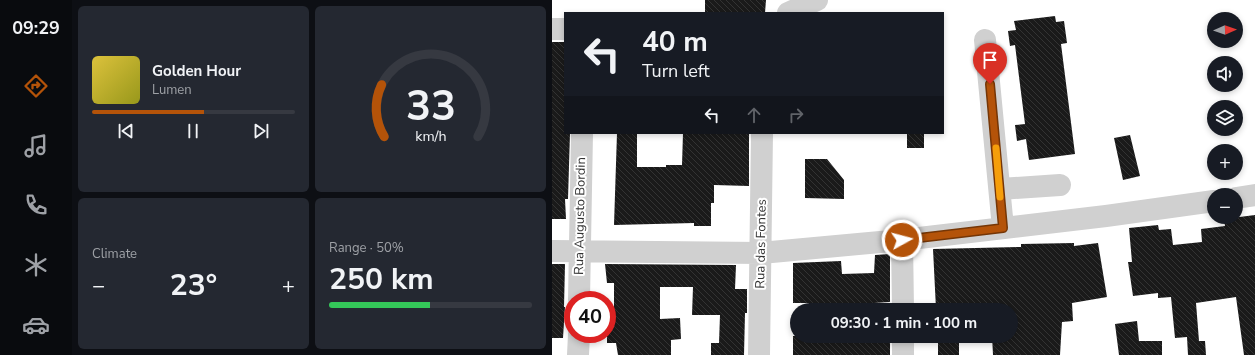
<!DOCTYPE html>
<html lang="en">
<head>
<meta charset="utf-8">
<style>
	body { margin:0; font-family:"Nunito Sans",sans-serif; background:#242831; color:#f1f3f6; height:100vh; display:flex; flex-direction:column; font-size:15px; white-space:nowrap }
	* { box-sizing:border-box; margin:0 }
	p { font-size:13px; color:#9ea1a6 }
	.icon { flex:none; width:22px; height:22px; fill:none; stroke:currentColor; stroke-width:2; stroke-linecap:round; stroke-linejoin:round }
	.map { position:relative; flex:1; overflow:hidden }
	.panel { display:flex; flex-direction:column; gap:6px; padding:6px; background:#0d0f14; width:480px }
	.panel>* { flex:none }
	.hud { position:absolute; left:12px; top:12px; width:380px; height:122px; border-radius:0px; box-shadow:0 2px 6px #0003; background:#171b24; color:#f1f3f6; overflow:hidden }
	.needle { width:26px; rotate:88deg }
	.controls { position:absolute; left:655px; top:12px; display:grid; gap:8px }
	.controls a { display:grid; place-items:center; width:36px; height:36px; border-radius:50%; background:#171b24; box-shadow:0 2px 6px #0003; font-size:20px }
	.speed { position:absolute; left:12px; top:291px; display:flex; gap:8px; font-size:20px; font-weight:700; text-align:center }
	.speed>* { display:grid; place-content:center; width:52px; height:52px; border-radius:50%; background:#171b24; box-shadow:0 2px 6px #0003; line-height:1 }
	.speed .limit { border:6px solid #d22; background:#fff; color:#111 }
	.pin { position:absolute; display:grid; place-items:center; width:34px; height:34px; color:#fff; margin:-41px -17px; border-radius:50% 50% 50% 0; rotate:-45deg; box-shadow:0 0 4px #0007 }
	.pin .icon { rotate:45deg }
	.me { position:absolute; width:44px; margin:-22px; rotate:83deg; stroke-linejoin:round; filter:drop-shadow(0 0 3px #0008) }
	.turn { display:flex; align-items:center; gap:14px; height:84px; padding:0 12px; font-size:18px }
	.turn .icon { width:52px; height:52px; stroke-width:2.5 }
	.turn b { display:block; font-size:28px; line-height:34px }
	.lanes { display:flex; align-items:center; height:38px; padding:0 12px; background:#0003; justify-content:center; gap:20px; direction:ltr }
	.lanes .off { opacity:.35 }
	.big { font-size:30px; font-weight:700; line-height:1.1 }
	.panel .tile { flex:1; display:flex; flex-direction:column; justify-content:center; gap:6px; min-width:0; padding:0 14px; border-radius:6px; background:#242831 }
	.panel .dial { align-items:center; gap:0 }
	.dial svg { height:104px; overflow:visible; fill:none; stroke:#363941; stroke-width:7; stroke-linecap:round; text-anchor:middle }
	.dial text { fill:#f1f3f6; stroke:none }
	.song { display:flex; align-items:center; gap:12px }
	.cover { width:48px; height:48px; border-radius:6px; background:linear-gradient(135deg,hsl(50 70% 55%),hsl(60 70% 35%)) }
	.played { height:4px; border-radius:2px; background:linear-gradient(90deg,#b45309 55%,#363941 55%) }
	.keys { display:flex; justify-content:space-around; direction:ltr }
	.heat { display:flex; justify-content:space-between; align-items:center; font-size:22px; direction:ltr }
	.charge { height:6px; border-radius:3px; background:linear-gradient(90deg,#34c759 50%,#363941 0) }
	.panel .tiles { flex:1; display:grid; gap:6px; grid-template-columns:repeat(2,1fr) }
	.trip { position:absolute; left:238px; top:303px; width:228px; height:40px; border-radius:20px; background:#171b24; box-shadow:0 2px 6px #0003; font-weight:700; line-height:40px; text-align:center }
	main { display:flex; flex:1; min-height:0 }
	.tabs { display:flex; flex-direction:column; width:72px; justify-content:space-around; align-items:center; background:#090b0e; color:#9ea1a6 }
	.tabs .icon { width:28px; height:28px }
	.tabs .selected { color:#b45309 }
	.tabs b { font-size:18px; color:#f1f3f6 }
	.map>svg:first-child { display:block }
	.building { fill:url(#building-back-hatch) }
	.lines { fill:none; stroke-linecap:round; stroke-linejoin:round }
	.minor { stroke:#d0d0d0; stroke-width:22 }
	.route-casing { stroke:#753606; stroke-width:10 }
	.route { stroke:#b45309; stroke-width:7 }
	.slow { stroke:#f59e0b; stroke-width:7 }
	.labels { text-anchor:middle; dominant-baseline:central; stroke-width:4; stroke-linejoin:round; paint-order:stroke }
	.street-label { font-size:13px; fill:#333; stroke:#fff }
</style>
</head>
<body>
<main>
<nav class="tabs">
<b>09:29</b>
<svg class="icon selected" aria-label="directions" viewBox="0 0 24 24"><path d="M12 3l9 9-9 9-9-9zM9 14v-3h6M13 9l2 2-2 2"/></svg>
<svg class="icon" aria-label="music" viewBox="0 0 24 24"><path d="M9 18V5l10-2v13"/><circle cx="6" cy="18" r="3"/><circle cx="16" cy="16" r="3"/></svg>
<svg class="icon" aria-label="phone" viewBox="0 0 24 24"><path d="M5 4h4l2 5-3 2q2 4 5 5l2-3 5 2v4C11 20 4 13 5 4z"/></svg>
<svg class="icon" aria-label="climate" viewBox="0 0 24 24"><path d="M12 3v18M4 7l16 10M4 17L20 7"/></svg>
<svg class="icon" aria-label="car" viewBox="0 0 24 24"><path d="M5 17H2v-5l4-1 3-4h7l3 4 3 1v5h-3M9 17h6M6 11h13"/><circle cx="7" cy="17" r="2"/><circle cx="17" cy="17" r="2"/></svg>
</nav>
<section class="panel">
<div class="tiles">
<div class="tile">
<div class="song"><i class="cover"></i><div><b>Golden Hour</b><p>Lumen</p></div></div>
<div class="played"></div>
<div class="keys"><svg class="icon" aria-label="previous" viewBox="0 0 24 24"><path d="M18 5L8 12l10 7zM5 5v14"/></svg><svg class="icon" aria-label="pause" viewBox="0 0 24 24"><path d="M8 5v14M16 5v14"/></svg><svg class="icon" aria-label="next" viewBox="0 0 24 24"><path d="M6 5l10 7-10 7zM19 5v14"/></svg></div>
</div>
<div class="tile dial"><svg viewBox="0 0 100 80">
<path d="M14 69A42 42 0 1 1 86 69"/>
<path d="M14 69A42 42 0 0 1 12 29" stroke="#b45309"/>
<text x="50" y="56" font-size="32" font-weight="700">33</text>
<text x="50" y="72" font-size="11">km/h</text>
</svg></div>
<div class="tile"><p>Climate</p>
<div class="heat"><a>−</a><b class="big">23°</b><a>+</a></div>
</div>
<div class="tile"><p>Range · 50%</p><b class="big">250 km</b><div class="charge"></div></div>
</div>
</section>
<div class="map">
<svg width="703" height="355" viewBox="0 0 703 355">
	<defs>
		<pattern id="building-back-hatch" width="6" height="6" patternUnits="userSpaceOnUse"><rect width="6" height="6" fill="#1a1a1a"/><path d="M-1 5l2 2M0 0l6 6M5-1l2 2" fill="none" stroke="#333"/></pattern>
	</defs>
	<rect width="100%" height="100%" fill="#fff"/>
	<path class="building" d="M153,0h61l-1,13h-60z
		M503,16l1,6 8,-1 3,22 -6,1 14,110 -46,6 -3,-21 -9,2 -2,-16 10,-1 -10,-79 -5,1 -2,-15 8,-1 -2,-9z
		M0,42h13v91h5l-2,66h-3l1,20h-14z
		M65,133h20v34h29v-2h16l1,-32h66v53l-35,-1v18h-3v23h-17v-3l-80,2z
		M355,133h17v15h-17z
		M578,135l10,41 -17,4 -9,-42z
		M253,159h22l17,21v19l-39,-1z
		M703,215v140h-11l-8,-58 -40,6 3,38h6l1,14h-18l-1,-18 -12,1 -4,-41 -13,1v-5l-25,3 -5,-34h4l-3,-34 29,-3 1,5 12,-1 2,16 29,-3 -1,-13 24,-3 -1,-7z
		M522,243v3l24,-3 9,54 -35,6 1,18 -11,1 -2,33h-67l-1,-19h19v-26l-75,-1 -3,-60 88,-2v-3z
		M338,254v48l-16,1v6l-25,1h-40v-7h-16v-40l48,-2 1,13 32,-1 1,-18z
		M0,264h13l-1,43h1l-2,31h-11z
		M53,264l131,1 -1,24h12v24h-2l-1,42h-33v-12h8l1,-28h-28l1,-28h-33v32l20,-1 1,21 -10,1v15h-53l-2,-12h-9v-26h7v-34h-7z
		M585,321l2,20h23v14h-43l-4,-31z
		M241,336h97v19h-97z
		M386,341l21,1v13h-21z"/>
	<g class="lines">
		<path class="minor" d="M236,13l29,-13
			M0,29h13
			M433,40l18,188
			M448,189l60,-4
			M684,198l19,-3
			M350,240l1,70
			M0,251l209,2 141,-13 204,-24 108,-15
			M27,300l3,-167
			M351,336v19
			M26,355l1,-21
			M207,355l3,-222"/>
	</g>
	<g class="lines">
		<defs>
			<path id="route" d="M350,240l101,-12 -13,-144"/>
		</defs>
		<use href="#route" class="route-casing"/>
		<use href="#route" class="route"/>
		<path class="slow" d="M444,148l4,49"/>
	</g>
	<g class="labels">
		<g class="street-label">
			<text transform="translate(28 216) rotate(-89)">Rua Augusto Bordin</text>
			<text transform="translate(209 244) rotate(-89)">Rua das Fontes</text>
		</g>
	</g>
</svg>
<div class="controls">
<a><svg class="needle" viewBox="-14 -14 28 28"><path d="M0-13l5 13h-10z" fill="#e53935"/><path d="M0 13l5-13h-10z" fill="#9ea1a6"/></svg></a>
<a><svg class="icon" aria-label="sound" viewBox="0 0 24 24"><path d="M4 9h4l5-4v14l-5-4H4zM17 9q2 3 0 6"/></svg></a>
<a><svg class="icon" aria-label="layers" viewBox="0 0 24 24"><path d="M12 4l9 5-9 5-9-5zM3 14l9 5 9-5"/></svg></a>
<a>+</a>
<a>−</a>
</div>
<div class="speed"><div class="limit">40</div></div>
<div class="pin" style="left:438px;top:84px;background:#d93025"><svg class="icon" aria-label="arrive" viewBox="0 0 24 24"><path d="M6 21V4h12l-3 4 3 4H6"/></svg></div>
<svg class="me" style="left:350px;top:240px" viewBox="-20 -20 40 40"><circle r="17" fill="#b45309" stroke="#fff" stroke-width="3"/><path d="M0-11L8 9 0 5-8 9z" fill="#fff"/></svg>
<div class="trip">09:30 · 1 min · 100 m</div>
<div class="hud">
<div class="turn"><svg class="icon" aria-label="left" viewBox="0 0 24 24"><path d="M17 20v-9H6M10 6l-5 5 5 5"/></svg><div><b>40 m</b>Turn left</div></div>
<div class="lanes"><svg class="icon" aria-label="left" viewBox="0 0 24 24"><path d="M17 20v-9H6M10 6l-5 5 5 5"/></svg><svg class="icon off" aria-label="ahead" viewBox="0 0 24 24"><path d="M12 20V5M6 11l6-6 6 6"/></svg><svg class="icon off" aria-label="right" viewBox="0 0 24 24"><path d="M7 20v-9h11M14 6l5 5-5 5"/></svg></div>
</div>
</div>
</main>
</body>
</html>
